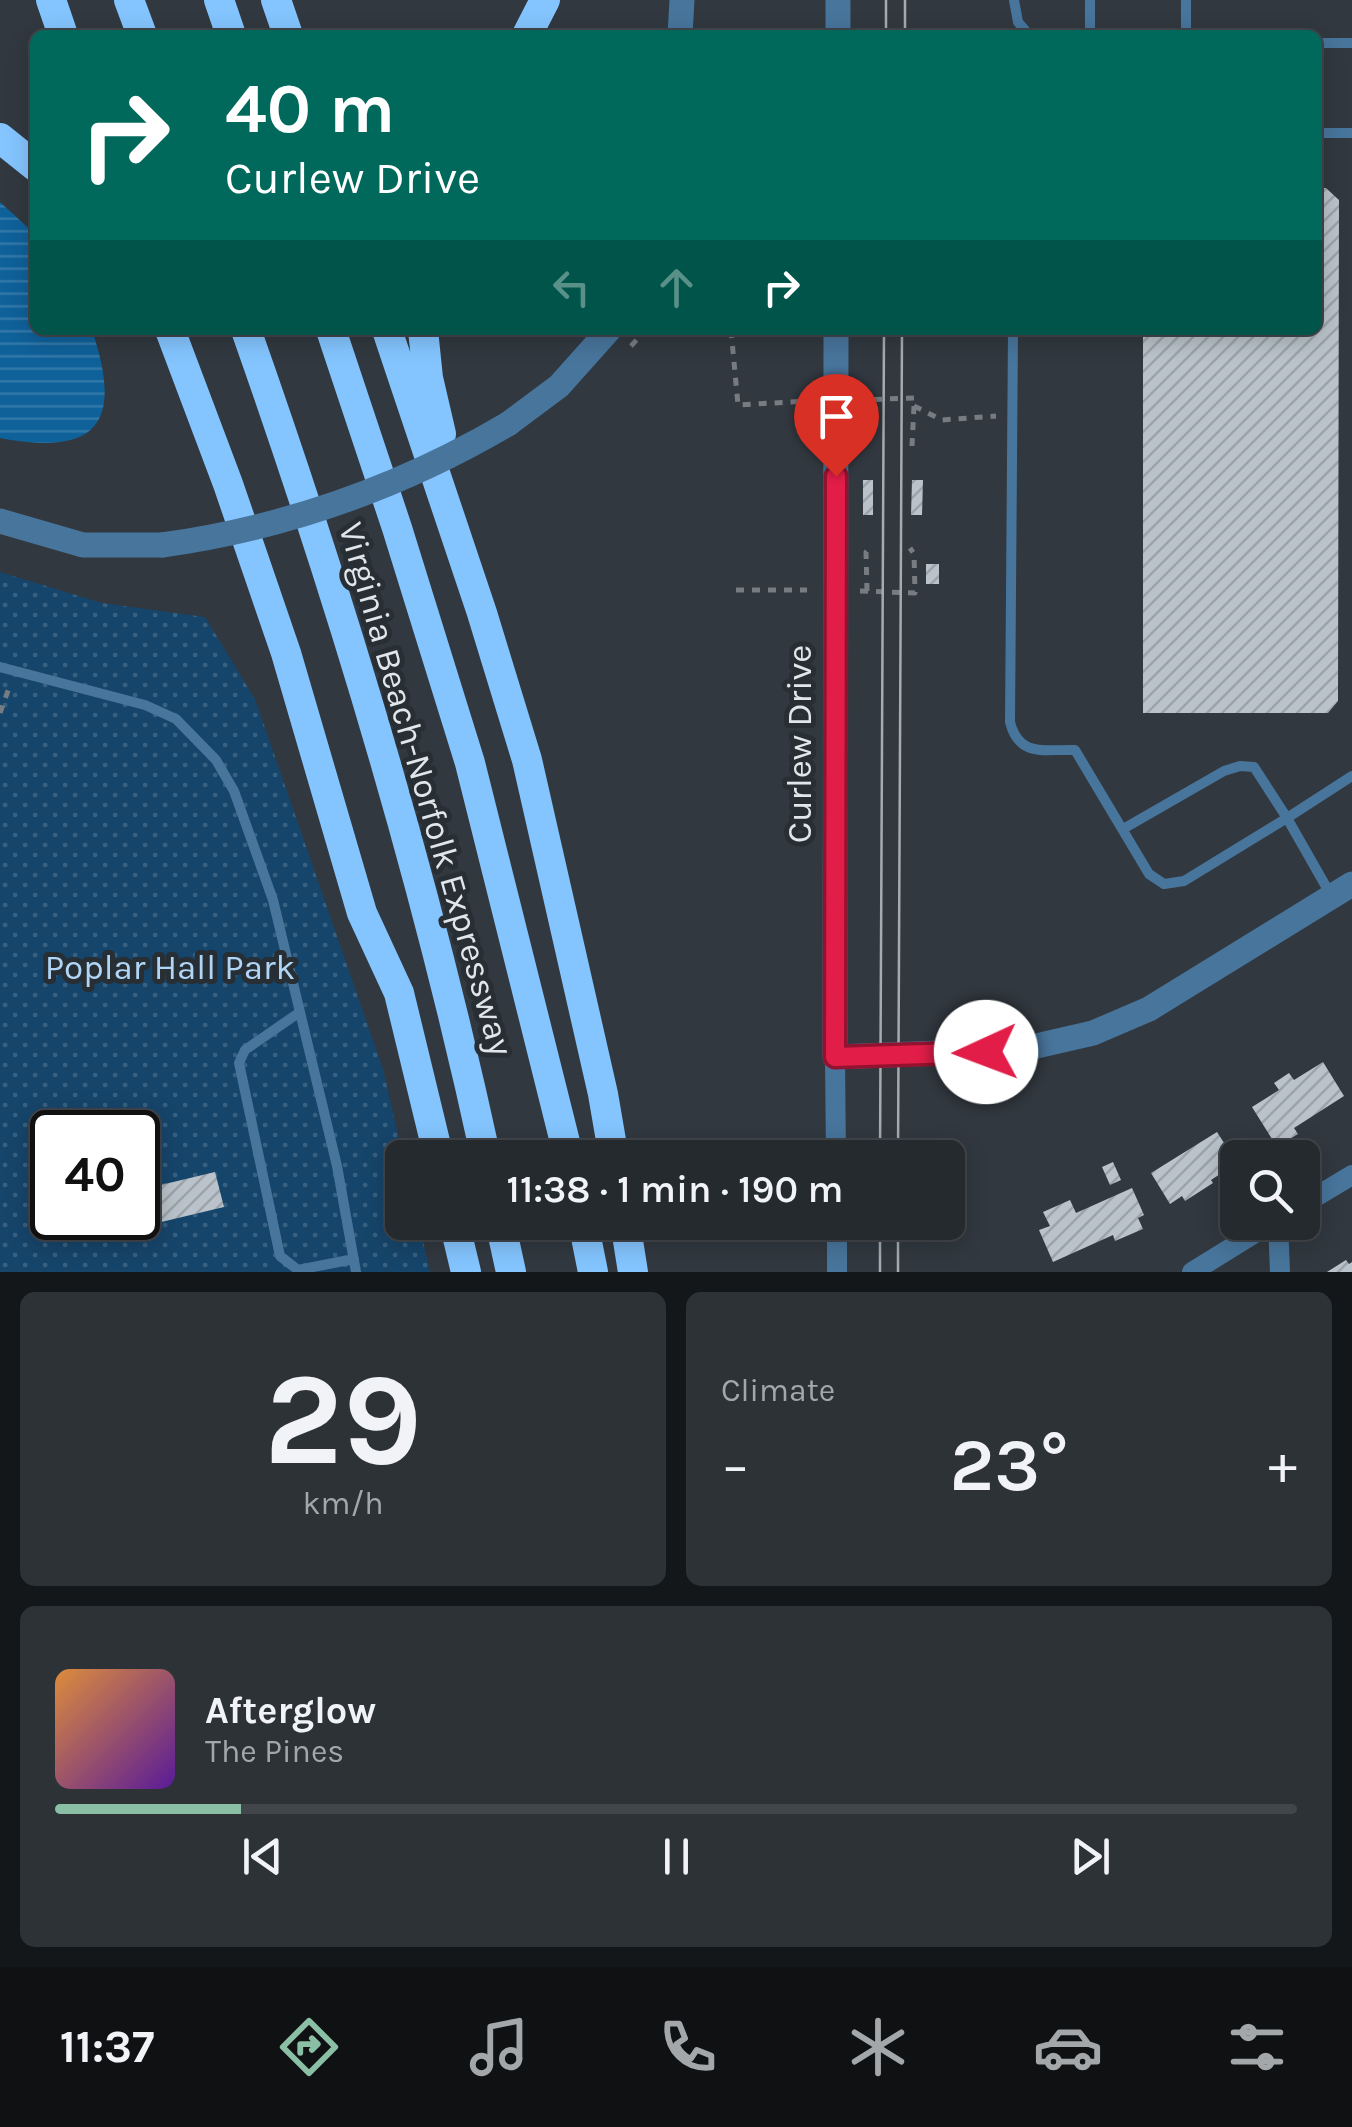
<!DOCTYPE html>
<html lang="en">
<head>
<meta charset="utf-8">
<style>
	body { margin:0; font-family:Karla,sans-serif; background:#2d3237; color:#f1f3f6; height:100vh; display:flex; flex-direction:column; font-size:38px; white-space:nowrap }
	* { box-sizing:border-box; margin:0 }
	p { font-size:32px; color:#a3a7aa }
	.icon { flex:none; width:55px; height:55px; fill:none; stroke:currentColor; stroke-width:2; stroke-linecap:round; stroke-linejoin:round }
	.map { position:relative; height:1272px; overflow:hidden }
	.panel { display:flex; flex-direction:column; gap:20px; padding:20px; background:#14171a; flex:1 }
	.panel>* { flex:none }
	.top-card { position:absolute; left:30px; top:30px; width:1292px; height:305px; border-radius:15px; box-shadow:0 5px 25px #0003,0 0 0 2px #42464b; background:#00695c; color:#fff; overflow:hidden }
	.buttons { position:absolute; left:1220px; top:1140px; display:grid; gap:20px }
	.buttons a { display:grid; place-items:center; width:100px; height:100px; border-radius:15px; background:#252a2f; box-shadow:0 5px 25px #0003,0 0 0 2px #42464b; font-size:50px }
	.speed { position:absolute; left:30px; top:1110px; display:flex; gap:20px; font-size:50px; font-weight:700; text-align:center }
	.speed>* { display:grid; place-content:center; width:130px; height:130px; border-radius:50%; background:#252a2f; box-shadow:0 5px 25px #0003,0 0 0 2px #42464b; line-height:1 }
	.speed .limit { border:5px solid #111; border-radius:15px; background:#fff; color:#111 }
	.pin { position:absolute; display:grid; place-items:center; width:85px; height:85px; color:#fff; margin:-102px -42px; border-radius:50% 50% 50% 0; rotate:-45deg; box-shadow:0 0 10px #0007 }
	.pin .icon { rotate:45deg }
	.me { position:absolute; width:110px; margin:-55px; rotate:268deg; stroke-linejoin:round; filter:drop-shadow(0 0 8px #0008) }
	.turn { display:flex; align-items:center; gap:35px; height:210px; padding:0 30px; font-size:45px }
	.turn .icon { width:130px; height:130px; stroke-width:2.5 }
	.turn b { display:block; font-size:70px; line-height:85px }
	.lanes { display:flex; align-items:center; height:95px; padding:0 30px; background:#0003; justify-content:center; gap:50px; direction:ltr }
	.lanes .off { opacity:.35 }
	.big { font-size:75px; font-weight:600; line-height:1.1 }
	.panel .card { flex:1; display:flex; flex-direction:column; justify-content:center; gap:15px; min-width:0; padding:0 35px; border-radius:15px; background:#2d3237 }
	.panel .dial { align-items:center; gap:0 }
	.dial b { font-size:130px; line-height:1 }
	.song { display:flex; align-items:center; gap:30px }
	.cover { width:120px; height:120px; border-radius:15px; background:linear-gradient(135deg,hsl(30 70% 55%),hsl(270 70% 35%)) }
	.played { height:10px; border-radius:5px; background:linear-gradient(90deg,#8abfa5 15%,#42464b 15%) }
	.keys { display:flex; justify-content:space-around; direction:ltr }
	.heat { display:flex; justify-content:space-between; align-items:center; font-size:55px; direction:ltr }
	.panel .tiles { flex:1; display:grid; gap:20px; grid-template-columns:1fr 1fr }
	.card:last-child { grid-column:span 2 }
	.trip { position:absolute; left:385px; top:1140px; width:580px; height:100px; border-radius:15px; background:#252a2f; box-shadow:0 5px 25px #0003,0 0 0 2px #42464b; font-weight:600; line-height:100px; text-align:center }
	.tabs { display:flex; height:160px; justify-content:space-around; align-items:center; background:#0f1113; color:#a3a7aa }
	.tabs .icon { width:70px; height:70px }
	.tabs .selected { color:#8abfa5 }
	.tabs b { font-size:45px; color:#f1f3f6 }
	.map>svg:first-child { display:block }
	.green { fill:url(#green-dots); fill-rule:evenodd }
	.water { fill:url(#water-rules) }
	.building { fill:url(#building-hatch) }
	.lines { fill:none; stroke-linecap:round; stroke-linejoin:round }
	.path { stroke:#767c82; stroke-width:5; stroke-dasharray:8 8; stroke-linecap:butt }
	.service { stroke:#48759c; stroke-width:10 }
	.minor { stroke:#48759c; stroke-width:20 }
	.tertiary { stroke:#48759c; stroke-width:25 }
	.motorway { stroke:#84c5ff; stroke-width:30 }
	.tram { stroke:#a6abb0; stroke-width:2.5 }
	.tertiary-bridge { stroke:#48759c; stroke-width:25 }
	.route-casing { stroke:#92132f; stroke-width:25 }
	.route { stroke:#e11d48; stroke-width:18 }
	.labels { text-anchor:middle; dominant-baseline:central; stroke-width:10; stroke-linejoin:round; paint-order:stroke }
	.street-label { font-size:35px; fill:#e1e6ea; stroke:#272e34 }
	.park-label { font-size:35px; fill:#b1d5f5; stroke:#272e34 }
</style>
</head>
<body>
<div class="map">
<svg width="1352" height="1272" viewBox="0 0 1352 1272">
	<defs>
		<pattern id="green-dots" width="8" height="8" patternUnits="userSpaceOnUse" patternTransform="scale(2.5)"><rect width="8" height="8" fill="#16456b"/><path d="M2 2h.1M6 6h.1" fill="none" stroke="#386080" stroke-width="1.8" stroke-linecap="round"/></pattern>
		<pattern id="water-rules" width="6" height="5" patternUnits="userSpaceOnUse" patternTransform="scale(2.5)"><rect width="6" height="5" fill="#0f619a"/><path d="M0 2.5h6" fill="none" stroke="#3278a8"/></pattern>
		<pattern id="building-hatch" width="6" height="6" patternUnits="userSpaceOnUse" patternTransform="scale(2.5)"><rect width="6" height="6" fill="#bac3cb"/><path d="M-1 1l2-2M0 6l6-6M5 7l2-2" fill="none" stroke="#9ca4aa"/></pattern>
	</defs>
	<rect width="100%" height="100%" fill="#31383f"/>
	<path class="green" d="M0,572l102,31 103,14 50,82 128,370 20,88 -1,65 17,1 11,49h-430zM52,1132h86v86h-86z"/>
	<path class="water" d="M0,202l35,32v96h57c31,92 7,127 -92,108z"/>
	<path class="building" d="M1318,188h8l13,12 -1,501 -10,12h-185v-383h175z
		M863,480h10v35h-10z
		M912,480h11l-1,35h-11z
		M926,564h13v20h-13z
		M1323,1062l21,34 -50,32 4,6 -21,13 -25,-40 27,-17 -5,-7 15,-10 5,7z
		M1217,1132l20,31 -26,17 2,3 -28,18 -3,-5 -12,8 -19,-31z
		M1113,1162l8,18 -11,5 -8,-18z
		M215,1172l9,35 -71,17 -9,-35z
		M1132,1188l12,27 -6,3 5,11 -28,12 -2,-6 -60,27 -14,-32 11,-4 -7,-14 27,-12 6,13z
		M1346,1260l3,4 3,-2v10h-25z"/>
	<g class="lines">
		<path class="path" d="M731,330l7,75 70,-4
			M631,346l15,-16
			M858,400l56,-2v8l28,14 54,-4
			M912,446l2,-40
			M736,590h71
			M860,591l55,2 -1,-39 -4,-6
			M867,591l-1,-39 5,-5
			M0,713l9,-25"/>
		<path class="service" d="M1014,0l4,22 11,13
			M1090,0v35
			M1186,0v35
			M1318,43h34
			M1318,133h34
			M1013,330l-3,392c9,36 35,27 65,28l74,124 15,10 20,-3 103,-63 -33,-51 -14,-1 -16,5 -101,58
			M0,667l145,38 31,14 40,41 18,31 39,109 64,266 19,106
			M1332,897l-45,-79 65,-42
			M300,1012l-55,38 -6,13 41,193 18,14 56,-11"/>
		<path class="minor" d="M835,1057l1,101
			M1302,1205l50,-30
			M837,1222v50
			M1278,1222l2,50
			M1192,1272l81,-50"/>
		<path class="tertiary" d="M680,35l2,-35
			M838,35v-35
			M836,330l-1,727 184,-7 74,-17 56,-24 203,-125
			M508,424l51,-38 50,-56
			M0,521l83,24h79"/>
		<path class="motorway" d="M51,0l12,35
			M129,0l13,35
			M219,0l12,35
			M276,0l12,35
			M527,35l18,-35
			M0,138l35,28
			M170,330l58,154 58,169 76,260 37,80 40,165
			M246,330c96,272 179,546 240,828
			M331,330l66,198 73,235 99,395
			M387,330l95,283 45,147 76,334 11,64
			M423,330l5,48 13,56
			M454,1222l12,50
			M500,1222l11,50
			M583,1222l10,50
			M625,1222l8,50"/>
		<path class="tram" d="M886,35v-35
			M905,35v-35
			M880,1158l4,-828
			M898,1158l4,-828
			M880,1272v-50
			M898,1272v-50"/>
		<path class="tertiary-bridge" d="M162,545c123,-17 239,-58 346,-121"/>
	</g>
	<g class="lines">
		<defs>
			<path id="route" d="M836,476l-1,581 151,-5"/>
		</defs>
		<use href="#route" class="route-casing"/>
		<use href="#route" class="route"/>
	</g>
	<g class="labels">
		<g class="street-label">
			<text transform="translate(799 744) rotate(-90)">Curlew Drive</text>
			<text transform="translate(426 789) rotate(74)">Virginia Beach-Norfolk Expressway</text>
		</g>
		<g class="park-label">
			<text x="170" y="967">Poplar Hall Park</text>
		</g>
	</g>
</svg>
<div class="buttons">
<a><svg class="icon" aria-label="search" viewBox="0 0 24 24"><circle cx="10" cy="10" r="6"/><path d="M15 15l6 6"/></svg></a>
</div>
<div class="speed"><div class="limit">40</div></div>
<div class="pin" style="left:836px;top:476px;background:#d93025"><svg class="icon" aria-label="arrive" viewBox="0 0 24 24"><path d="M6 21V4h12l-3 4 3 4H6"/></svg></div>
<svg class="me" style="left:986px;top:1052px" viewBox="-20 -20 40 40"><circle r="19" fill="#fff"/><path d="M0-13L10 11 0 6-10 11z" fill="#e11d48"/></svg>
<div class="trip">11:38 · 1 min · 190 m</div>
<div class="top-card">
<div class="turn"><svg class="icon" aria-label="right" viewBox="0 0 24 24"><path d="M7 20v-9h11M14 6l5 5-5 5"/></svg><div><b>40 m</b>Curlew Drive</div></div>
<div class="lanes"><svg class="icon off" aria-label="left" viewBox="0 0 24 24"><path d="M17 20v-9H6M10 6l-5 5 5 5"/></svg><svg class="icon off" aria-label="ahead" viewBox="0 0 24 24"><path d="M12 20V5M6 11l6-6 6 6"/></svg><svg class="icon" aria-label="right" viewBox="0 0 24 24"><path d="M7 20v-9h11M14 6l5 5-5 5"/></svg></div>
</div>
</div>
<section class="panel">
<div class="tiles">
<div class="card dial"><b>29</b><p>km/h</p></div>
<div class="card"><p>Climate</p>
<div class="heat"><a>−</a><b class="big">23°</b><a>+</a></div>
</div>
<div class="card">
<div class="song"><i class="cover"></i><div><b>Afterglow</b><p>The Pines</p></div></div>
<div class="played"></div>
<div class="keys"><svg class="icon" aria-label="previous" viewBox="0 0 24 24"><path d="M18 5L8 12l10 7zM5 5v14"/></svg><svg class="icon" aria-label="pause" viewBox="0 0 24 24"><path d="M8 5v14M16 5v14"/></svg><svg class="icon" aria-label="next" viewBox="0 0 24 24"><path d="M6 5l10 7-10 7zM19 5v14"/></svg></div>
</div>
</div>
</section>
<nav class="tabs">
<b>11:37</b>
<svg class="icon selected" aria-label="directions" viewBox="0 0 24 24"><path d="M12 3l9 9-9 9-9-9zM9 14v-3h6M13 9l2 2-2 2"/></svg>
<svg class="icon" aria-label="music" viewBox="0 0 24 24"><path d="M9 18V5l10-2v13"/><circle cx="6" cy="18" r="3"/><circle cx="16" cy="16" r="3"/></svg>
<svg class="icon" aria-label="phone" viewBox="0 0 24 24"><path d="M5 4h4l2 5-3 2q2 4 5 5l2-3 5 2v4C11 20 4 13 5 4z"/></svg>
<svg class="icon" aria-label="climate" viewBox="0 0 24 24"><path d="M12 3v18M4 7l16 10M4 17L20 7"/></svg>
<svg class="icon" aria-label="car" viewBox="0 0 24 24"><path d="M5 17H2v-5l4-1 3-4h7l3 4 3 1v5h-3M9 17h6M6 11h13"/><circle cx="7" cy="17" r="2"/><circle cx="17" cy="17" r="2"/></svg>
<svg class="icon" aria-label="filters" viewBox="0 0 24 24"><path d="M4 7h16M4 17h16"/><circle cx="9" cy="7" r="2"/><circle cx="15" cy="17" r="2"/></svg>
</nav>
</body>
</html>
